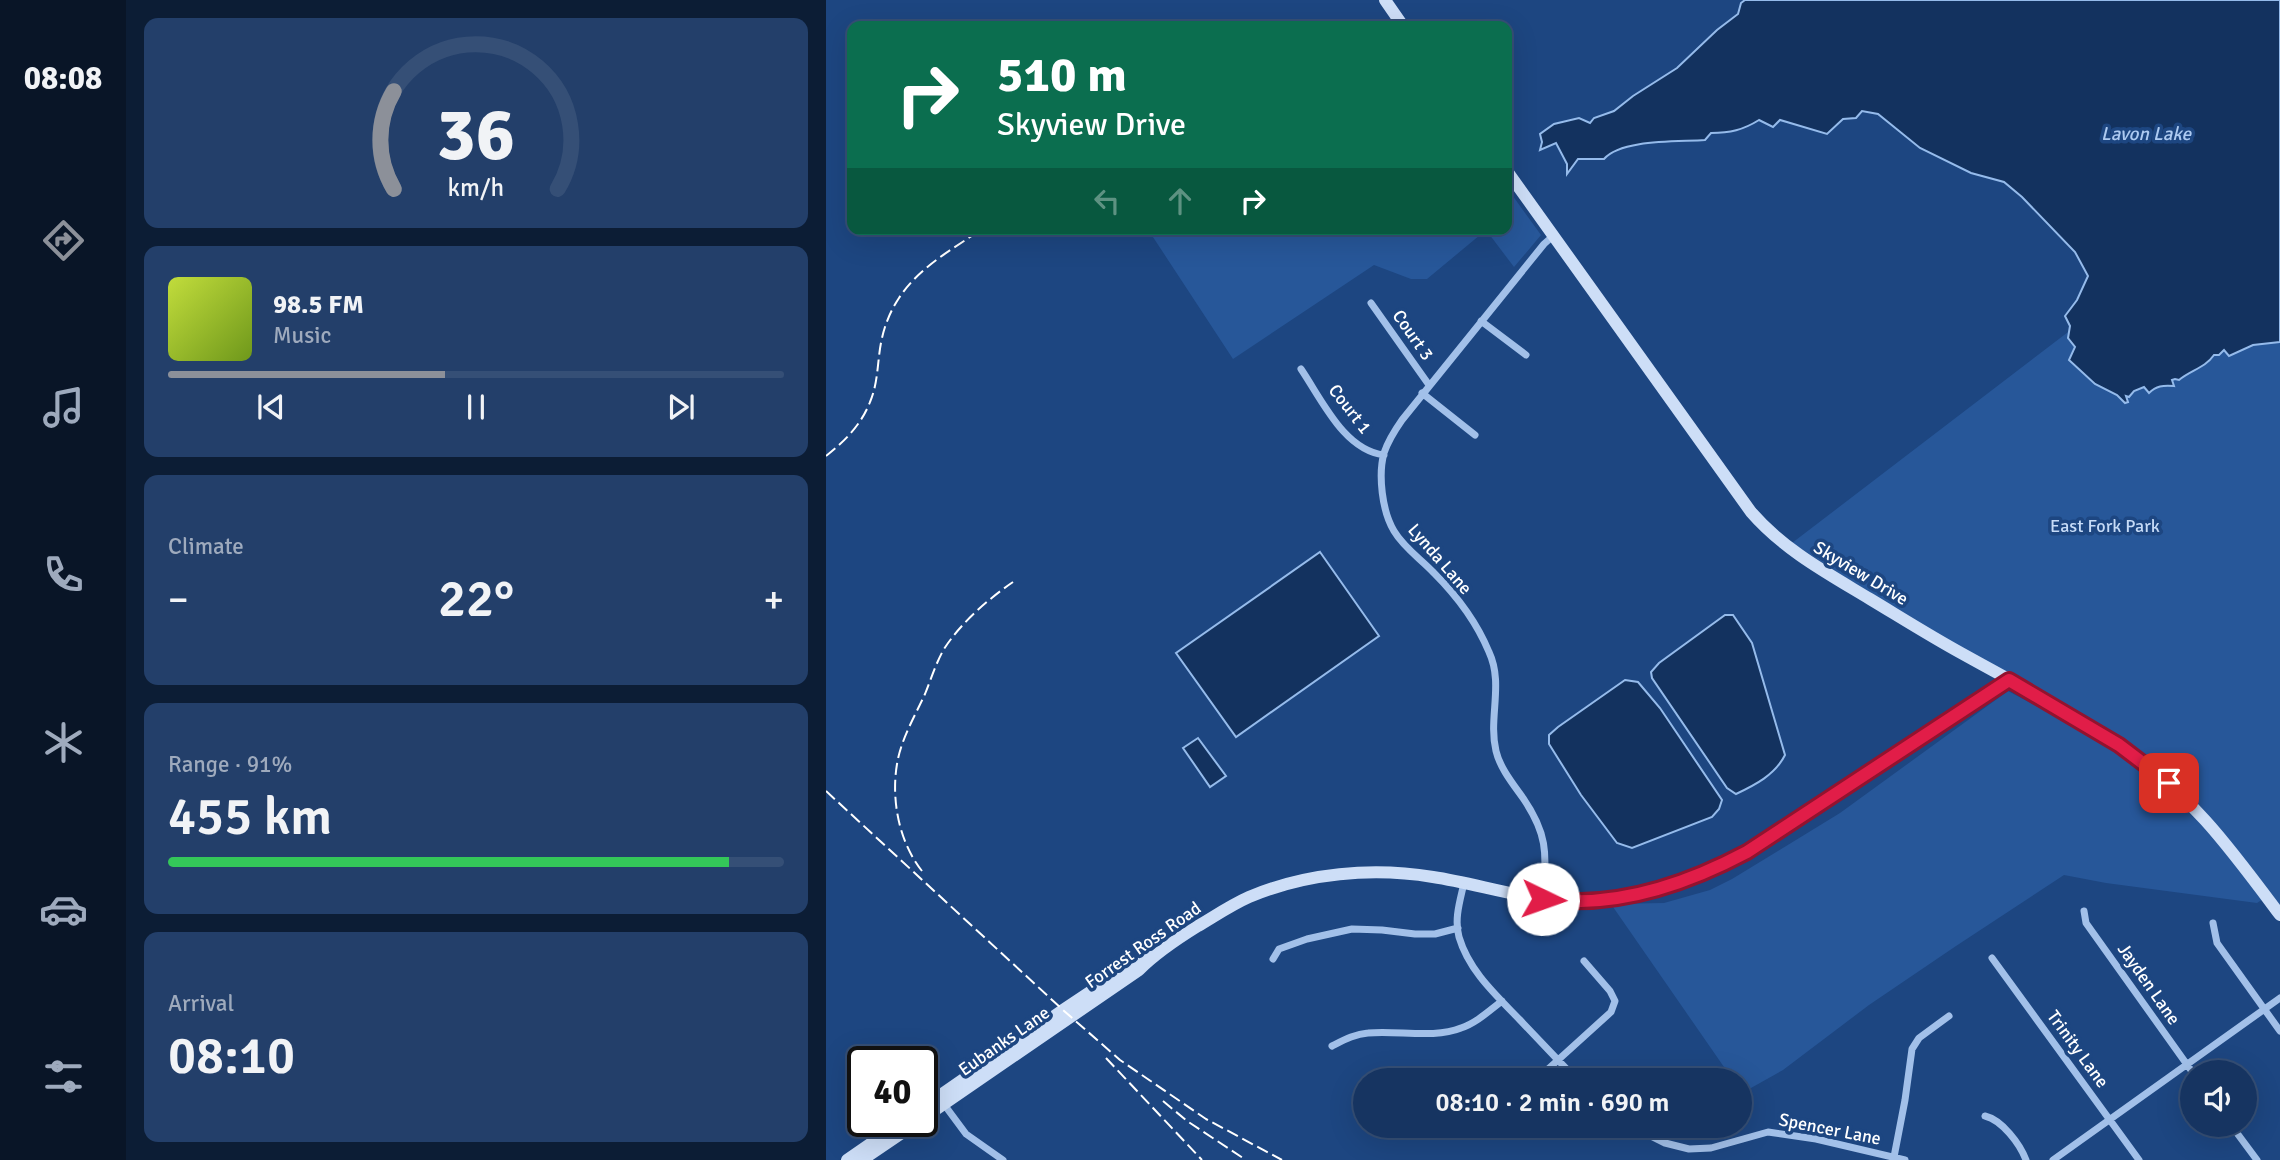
<!DOCTYPE html>
<html lang="en">
<head>
<meta charset="utf-8">
<style>
	body { margin:0; font-family:Signika,sans-serif; background:#233f6a; color:#f1f3f6; height:100vh; display:flex; flex-direction:column; font-size:26px; white-space:nowrap }
	* { box-sizing:border-box; margin:0 }
	p { font-size:23px; color:#9eaabd }
	.icon { flex:none; width:38px; height:38px; fill:none; stroke:currentColor; stroke-width:2; stroke-linecap:round; stroke-linejoin:round }
	.map { position:relative; flex:1; overflow:hidden }
	.details { display:flex; flex-direction:column; gap:18px; padding:18px; background:#0c1d35; width:700px }
	.details>* { flex:none }
	.banner { position:absolute; left:21px; top:21px; width:665px; height:214px; border-radius:14px; box-shadow:0 7px 28px #0002,0 0 0 2px #354f76; background:#0b6e4f; color:#fff; overflow:hidden }
	.fabs { position:absolute; left:1354px; top:1060px; display:grid; gap:14px }
	.fabs a { display:grid; place-items:center; width:77px; height:77px; border-radius:50%; background:#163461; box-shadow:0 7px 28px #0002,0 0 0 2px #354f76; font-size:35px }
	.speed { position:absolute; left:21px; top:1046px; display:flex; gap:14px; font-size:35px; font-weight:700; text-align:center }
	.speed>* { display:grid; place-content:center; width:91px; height:91px; border-radius:50%; background:#163461; box-shadow:0 7px 28px #0002,0 0 0 2px #354f76; line-height:1 }
	.speed .limit { border:4px solid #111; border-radius:10px; background:#fff; color:#111 }
	.pin { position:absolute; display:grid; place-items:center; width:60px; height:60px; color:#fff; margin:-30px; border-radius:14px; box-shadow:0 4px 10px #0006 }
	.me { position:absolute; width:77px; margin:-38px; rotate:93deg; stroke-linejoin:round; filter:drop-shadow(0 0 5px #0008) }
	.turn { display:flex; align-items:center; gap:24px; height:147px; padding:0 35px; font-size:32px }
	.turn .icon { width:91px; height:91px; stroke-width:2.5 }
	.turn b { display:block; font-size:49px; line-height:60px }
	.lanes { display:flex; align-items:center; height:66px; padding:0 35px; background:#0003; justify-content:center; gap:35px; direction:ltr }
	.lanes .off { opacity:.35 }
	.big { font-size:52px; font-weight:600; line-height:1.1 }
	.details .tile { flex:1; display:flex; flex-direction:column; justify-content:center; gap:10px; min-width:0; padding:0 24px; border-radius:14px; background:#233f6a }
	.details .dial { align-items:center; gap:0 }
	.dial svg { height:182px; overflow:visible; fill:none; stroke:#354f76; stroke-width:7; stroke-linecap:round; text-anchor:middle }
	.dial text { fill:#f1f3f6; stroke:none }
	.song { display:flex; align-items:center; gap:21px }
	.cover { width:84px; height:84px; border-radius:10px; background:linear-gradient(135deg,hsl(70 70% 55%),hsl(80 70% 35%)) }
	.played { height:7px; border-radius:4px; background:linear-gradient(90deg,#8c9099 45%,#354f76 45%) }
	.keys { display:flex; justify-content:space-around; direction:ltr }
	.heat { display:flex; justify-content:space-between; align-items:center; font-size:38px; direction:ltr }
	.charge { height:10px; border-radius:5px; background:linear-gradient(90deg,#34c759 91%,#354f76 0) }
	.trip { position:absolute; left:527px; top:1068px; width:399px; height:70px; border-radius:35px; background:#163461; box-shadow:0 7px 28px #0002,0 0 0 2px #354f76; font-weight:600; line-height:70px; text-align:center }
	main { display:flex; flex:1; min-height:0 }
	.tabs { display:flex; flex-direction:column; width:126px; justify-content:space-around; align-items:center; background:#091527; color:#9eaabd }
	.tabs .icon { width:49px; height:49px }
	.tabs .selected { color:#8c9099 }
	.tabs b { font-size:32px; color:#f1f3f6 }
	.map>svg:first-child { display:block }
	.green { fill:#275799 }
	.water { fill:#13325f; stroke:#95bbeb; stroke-width:2 }
	.lines { fill:none; stroke-linecap:round; stroke-linejoin:round }
	.street { stroke:#a2c0e9; stroke-width:7 }
	.secondary { stroke:#cddef7; stroke-width:12 }
	.rail { stroke:#fff; stroke-width:2; stroke-dasharray:12 5; stroke-linecap:butt }
	.route-casing { stroke:#92132f; stroke-width:18 }
	.route { stroke:#e11d48; stroke-width:12 }
	.labels { text-anchor:middle; dominant-baseline:central; stroke-width:7; stroke-linejoin:round; paint-order:stroke }
	.street-label { font-size:18px; fill:#fff; stroke:#1d4681 }
	.park-label { font-size:18px; fill:#c6dbf7; stroke:#1d4681 }
	.water-label { font-size:19px; font-style:italic; fill:#adcaf1; stroke:#1d4681 }
</style>
</head>
<body>
<main>
<nav class="tabs">
<b>08:08</b>
<svg class="icon selected" aria-label="directions" viewBox="0 0 24 24"><path d="M12 3l9 9-9 9-9-9zM9 14v-3h6M13 9l2 2-2 2"/></svg>
<svg class="icon" aria-label="music" viewBox="0 0 24 24"><path d="M9 18V5l10-2v13"/><circle cx="6" cy="18" r="3"/><circle cx="16" cy="16" r="3"/></svg>
<svg class="icon" aria-label="phone" viewBox="0 0 24 24"><path d="M5 4h4l2 5-3 2q2 4 5 5l2-3 5 2v4C11 20 4 13 5 4z"/></svg>
<svg class="icon" aria-label="climate" viewBox="0 0 24 24"><path d="M12 3v18M4 7l16 10M4 17L20 7"/></svg>
<svg class="icon" aria-label="car" viewBox="0 0 24 24"><path d="M5 17H2v-5l4-1 3-4h7l3 4 3 1v5h-3M9 17h6M6 11h13"/><circle cx="7" cy="17" r="2"/><circle cx="17" cy="17" r="2"/></svg>
<svg class="icon" aria-label="filters" viewBox="0 0 24 24"><path d="M4 7h16M4 17h16"/><circle cx="9" cy="7" r="2"/><circle cx="15" cy="17" r="2"/></svg>
</nav>
<section class="details">
<div class="tile dial"><svg viewBox="0 0 100 80">
<path d="M14 69A42 42 0 1 1 86 69"/>
<path d="M14 69A42 42 0 0 1 14 26" stroke="#8c9099"/>
<text x="50" y="56" font-size="32" font-weight="700">36</text>
<text x="50" y="72" font-size="11">km/h</text>
</svg></div>
<div class="tile">
<div class="song"><i class="cover"></i><div><b>98.5 FM</b><p>Music</p></div></div>
<div class="played"></div>
<div class="keys"><svg class="icon" aria-label="previous" viewBox="0 0 24 24"><path d="M18 5L8 12l10 7zM5 5v14"/></svg><svg class="icon" aria-label="pause" viewBox="0 0 24 24"><path d="M8 5v14M16 5v14"/></svg><svg class="icon" aria-label="next" viewBox="0 0 24 24"><path d="M6 5l10 7-10 7zM19 5v14"/></svg></div>
</div>
<div class="tile"><p>Climate</p>
<div class="heat"><a>−</a><b class="big">22°</b><a>+</a></div>
</div>
<div class="tile"><p>Range · 91%</p><b class="big">455 km</b><div class="charge"></div></div>
<div class="tile"><p>Arrival</p><b class="big">08:10</b></div>
</section>
<div class="map">
<svg width="1454" height="1160" viewBox="0 0 1454 1160">
	<rect width="100%" height="100%" fill="#1d4681"/>
	<path class="green" d="M681,188l34,47 -27,32 -28,-37 -59,49h-16l-37,-14 -141,94 -82,-125 5,-5h351z
		M1454,294v611c-39,-52 -78,-101 -128,-144l-264,-156 -96,-62 301,-230z
		M1182,691l102,54 35,26 39,33 28,29 51,66 -6,4 -151,-20 -42,-8 -108,71 -87,59 -86,65 -41,23 -2,-3v-10h-7l-122,-176 53,-1 46,-13 22,-11 108,-66z"/>
	<path class="water" d="M919,0h535v342l-27,3 -24,11 -5,-6 -5,5h-5c-9,13 -23,15 -35,25l-4,-1 -3,1 2,6c-11,-1 -18,0 -25,7l-5,-6 -10,4 -5,6 -3,-1 2,6 -3,1 -8,-8 -22,-11 -26,-24 6,-13 -7,-9 2,-12 -5,-10 12,-16 11,-24 -13,-24 -53,-55 -18,-15 -33,-9 -51,-25 -42,-34 -16,-3 -6,7 -13,1 -16,15 -47,-14 -7,7 -14,-7c-16,10 -29,13 -48,13l-6,7c-27,2 -84,-1 -101,19h-26l-11,15v-10l-11,-21 -16,7 2,-8 -2,-8 14,-10 25,-6 11,5 4,-5 20,-7 19,-15 44,-28 40,-38 21,-16 3,-11z
		M494,552l59,84 -143,101 -60,-84z
		M899,615h8l19,28 33,112c-10,20 -30,30 -49,39l-9,-6 -75,-110 -1,-6 8,-9z
		M799,680l13,2 22,26 62,92 -3,9 -7,8 -80,31 -15,-5 -36,-48 -32,-51v-9l9,-8z
		M372,738l28,38 -16,11 -27,-39z"/>
	<g class="lines">
		<path class="street" d="M545,303l58,82
			M655,321l45,34
			M475,369c21,31 43,81 83,86
			M596,393l53,42
			M638,883c-4,18 -10,36 -5,54 10,34 37,58 61,83 19,20 38,40 57,60
			M717,899c3,-45 6,-63 -20,-101 -10,-14 -23,-30 -27,-47 -8,-33 8,-67 -7,-99 -12,-29 -33,-57 -55,-79 -13,-14 -30,-25 -40,-42 -12,-20 -16,-56 -10,-78 4,-12 11,-23 18,-33l142,-176 9,-8
			M1258,911l2,12 107,150
			M1387,923l4,20 63,88
			M1166,958l147,202
			M447,959l6,-10 28,-10 45,-10 30,1 33,4h20l23,-6
			M506,1046c12,-6 23,-12 36,-13 29,-3 66,6 93,-5 15,-5 28,-17 41,-27
			M710,1080l75,-68 4,-11 -5,-10 -26,-30
			M117,1103l23,31 37,26
			M1159,1116c17,4 35,28 41,44
			M803,1125l36,18 24,6 22,-1 57,-16 48,7 89,21
			M1405,1125l26,35
			M1068,1157l11,-57 7,-51 7,-11 30,-22
			M1227,1160l227,-162"/>
		<path class="secondary" d="M559,0l18,26
			M681,171l244,341c33,38 76,61 119,87 30,18 60,37 91,54 54,30 110,59 160,94 71,48 109,101 159,168
			M96,1108l141,-98 69,-46 17,-8
			M96,1119l217,-149c18,-18 38,-31 59,-44 17,-10 33,-21 51,-29 57,-24 123,-30 184,-20 47,7 93,24 142,24 62,-1 118,-20 172,-49l262,-173
			M21,1160l55,-38
			M36,1160l56,-38"/>
		<path class="rail" d="M0,456c19,-15 35,-31 44,-54 9,-21 7,-43 12,-64 3,-14 9,-28 17,-40 20,-31 54,-49 83,-69
			M0,791l237,219 57,50 86,59 76,41
			M96,871c-23,-29 -31,-71 -25,-107 4,-25 18,-48 28,-70 6,-15 11,-31 19,-45 16,-25 44,-50 69,-67
			M280,1058l96,102
			M337,1101l24,20 59,39"/>
	</g>
	<g class="lines">
		<defs>
			<path id="route" d="M717,899c71,10 142,-14 204,-47l262,-172 110,65 50,38"/>
		</defs>
		<use href="#route" class="route-casing"/>
		<use href="#route" class="route"/>
	</g>
	<g class="labels">
		<g class="street-label">
			<text transform="translate(587 335) rotate(55)">Court 3</text>
			<text transform="translate(524 409) rotate(52)">Court 1</text>
			<text transform="translate(614 559) rotate(49)">Lynda Lane</text>
			<text transform="translate(1035 573) rotate(31)">Skyview Drive</text>
			<text transform="translate(317 945) rotate(-35)">Forrest Ross Road</text>
			<text transform="translate(1323 984) rotate(55)">Jayden Lane</text>
			<text transform="translate(178 1041) rotate(-35)">Eubanks Lane</text>
			<text transform="translate(1252 1049) rotate(54)">Trinity Lane</text>
			<text transform="translate(1004 1129) rotate(11)">Spencer Lane</text>
		</g>
		<g class="park-label">
			<text x="1279" y="526">East Fork Park</text>
		</g>
		<g class="water-label">
			<text x="1320" y="134">Lavon Lake</text>
		</g>
	</g>
</svg>
<div class="fabs">
<a><svg class="icon" aria-label="sound" viewBox="0 0 24 24"><path d="M4 9h4l5-4v14l-5-4H4zM17 9q2 3 0 6"/></svg></a>
</div>
<div class="speed"><div class="limit">40</div></div>
<div class="pin" style="left:1343px;top:783px;background:#d93025"><svg class="icon" aria-label="arrive" viewBox="0 0 24 24"><path d="M6 21V4h12l-3 4 3 4H6"/></svg></div>
<svg class="me" style="left:717px;top:899px" viewBox="-20 -20 40 40"><circle r="19" fill="#fff"/><path d="M0-13L10 11 0 6-10 11z" fill="#e11d48"/></svg>
<div class="trip">08:10 · 2 min · 690 m</div>
<div class="banner">
<div class="turn"><svg class="icon" aria-label="right" viewBox="0 0 24 24"><path d="M7 20v-9h11M14 6l5 5-5 5"/></svg><div><b>510 m</b>Skyview Drive</div></div>
<div class="lanes"><svg class="icon off" aria-label="left" viewBox="0 0 24 24"><path d="M17 20v-9H6M10 6l-5 5 5 5"/></svg><svg class="icon off" aria-label="ahead" viewBox="0 0 24 24"><path d="M12 20V5M6 11l6-6 6 6"/></svg><svg class="icon" aria-label="right" viewBox="0 0 24 24"><path d="M7 20v-9h11M14 6l5 5-5 5"/></svg></div>
</div>
</div>
</main>
</body>
</html>
